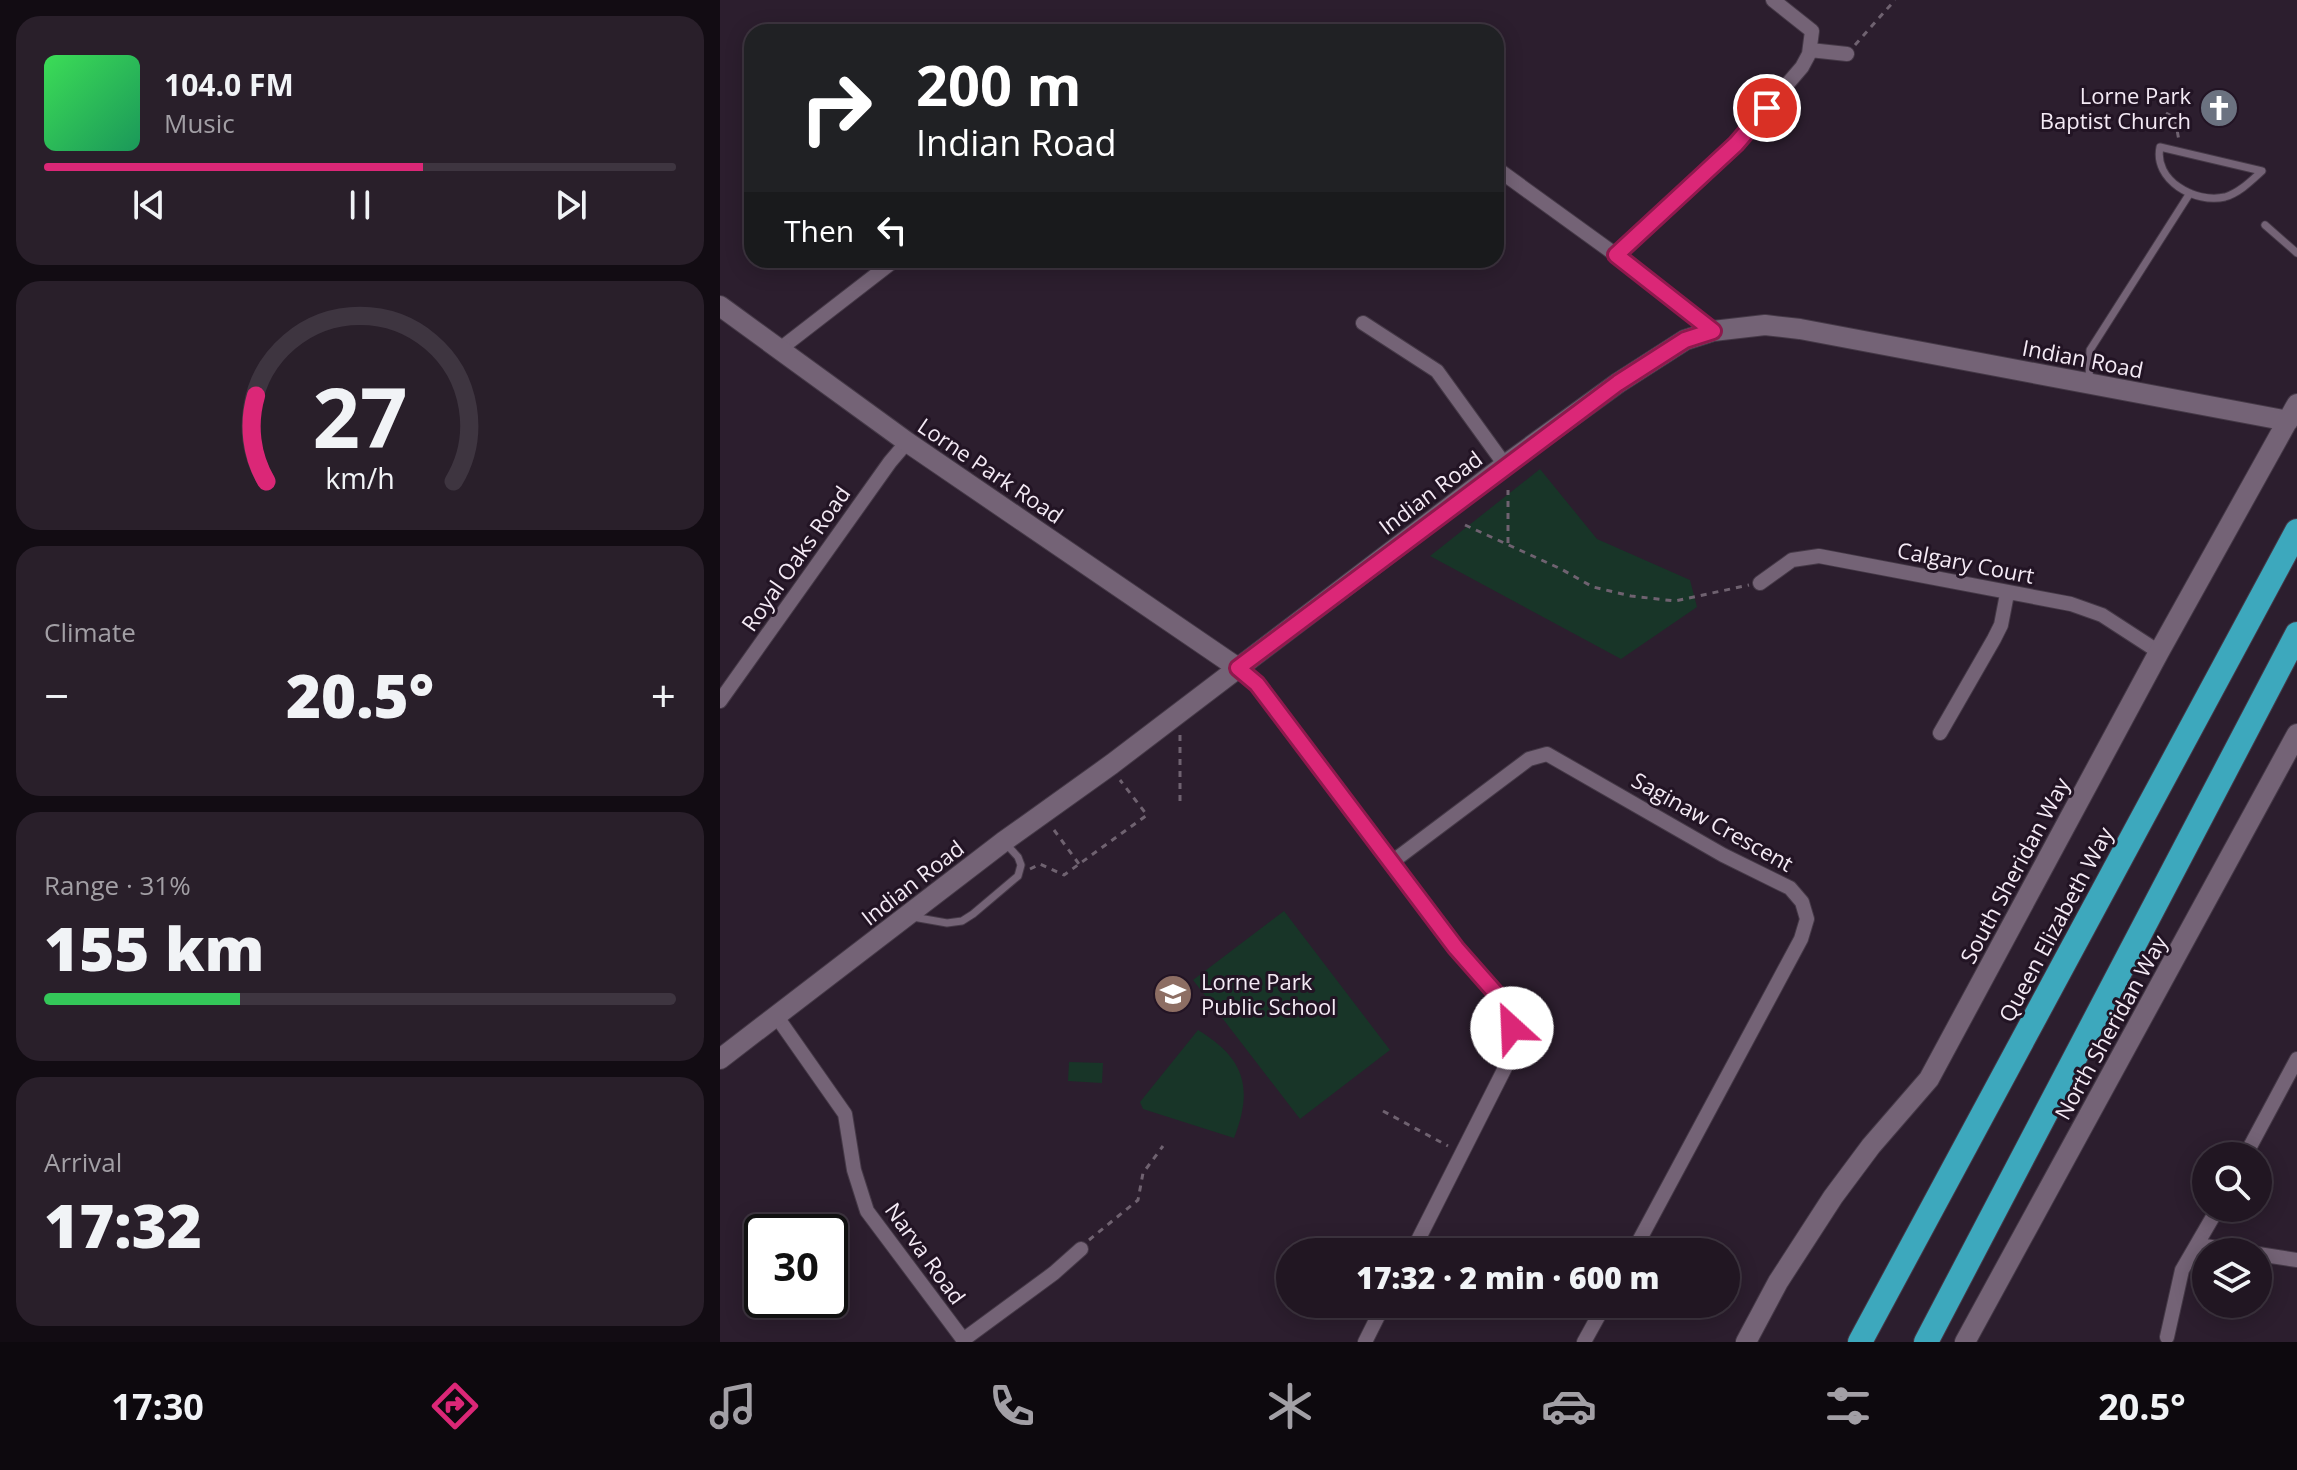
<!DOCTYPE html>
<html lang="en">
<head>
<meta charset="utf-8">
<style>
	body { margin:0; font-family:"Open Sans",sans-serif; background:#291f2a; color:#f1f3f6; height:100vh; display:flex; flex-direction:column; font-size:30px; white-space:nowrap }
	* { box-sizing:border-box; margin:0 }
	p { font-size:26px; color:#a29fa5 }
	.icon { flex:none; width:44px; height:44px; fill:none; stroke:currentColor; stroke-width:2; stroke-linecap:round; stroke-linejoin:round }
	.map { position:relative; flex:1; overflow:hidden }
	.side { display:flex; flex-direction:column; gap:16px; padding:16px; background:#120c13; width:720px }
	.side>* { flex:none }
	.guide { position:absolute; left:24px; top:24px; width:760px; height:244px; border-radius:24px; box-shadow:0 4px 20px #0003,0 0 0 2px #3e3540; background:#202124; color:#fff; overflow:hidden }
	.buttons { position:absolute; left:1472px; top:1142px; display:grid; gap:16px }
	.buttons a { display:grid; place-items:center; width:80px; height:80px; border-radius:50%; background:#211622; box-shadow:0 4px 20px #0003,0 0 0 2px #3e3540; font-size:40px }
	.speed { position:absolute; left:24px; top:1214px; display:flex; gap:16px; font-size:40px; font-weight:700; text-align:center }
	.speed>* { display:grid; place-content:center; width:104px; height:104px; border-radius:50%; background:#211622; box-shadow:0 4px 20px #0003,0 0 0 2px #3e3540; line-height:1 }
	.speed .limit { border:4px solid #111; border-radius:12px; background:#fff; color:#111 }
	.pin { position:absolute; display:grid; place-items:center; width:68px; height:68px; color:#fff; margin:-34px; border:4px solid #fff; border-radius:50%; box-shadow:0 2px 8px #0007 }
	.me { position:absolute; width:88px; margin:-44px; rotate:335deg; stroke-linejoin:round; filter:drop-shadow(0 0 6px #0008) }
	.turn { display:flex; align-items:center; gap:28px; height:168px; padding:0 40px; font-size:36px }
	.turn .icon { width:104px; height:104px; stroke-width:2.5 }
	.turn b { display:block; font-size:56px; line-height:68px }
	.then { display:flex; align-items:center; height:76px; padding:0 40px; background:#0003; gap:16px; font-size:30px }
	.big { font-size:60px; font-weight:800; line-height:1.1 }
	.side .tile { flex:1; display:flex; flex-direction:column; justify-content:center; gap:12px; min-width:0; padding:0 28px; border-radius:24px; background:#291f2a }
	.side .dial { align-items:center; gap:0 }
	.dial svg { height:208px; overflow:visible; fill:none; stroke:#3e3540; stroke-width:7; stroke-linecap:round; text-anchor:middle }
	.dial text { fill:#f1f3f6; stroke:none }
	.song { display:flex; align-items:center; gap:24px }
	.cover { width:96px; height:96px; border-radius:12px; background:linear-gradient(135deg,hsl(130 70% 55%),hsl(150 70% 35%)) }
	.played { height:8px; border-radius:4px; background:linear-gradient(90deg,#db2777 60%,#3e3540 60%) }
	.keys { display:flex; justify-content:space-around; direction:ltr }
	.heat { display:flex; justify-content:space-between; align-items:center; font-size:44px; direction:ltr }
	.charge { height:12px; border-radius:6px; background:linear-gradient(90deg,#34c759 31%,#3e3540 0) }
	.trip { position:absolute; left:556px; top:1238px; width:464px; height:80px; border-radius:40px; background:#211622; box-shadow:0 4px 20px #0003,0 0 0 2px #3e3540; font-weight:800; line-height:80px; text-align:center }
	.menu { display:flex; height:128px; justify-content:space-around; align-items:center; background:#0d090e; color:#a29fa5 }
	.menu .icon { width:56px; height:56px }
	.menu .current { color:#db2777 }
	.menu b { font-size:36px; color:#f1f3f6 }
	main { display:flex; flex:1; min-height:0 }
	.map>svg:first-child { display:block }
	.green { fill:#183528 }
	.lines { fill:none; stroke-linecap:round; stroke-linejoin:round }
	.lane-casing { stroke:#453947; stroke-width:9 }
	.street-casing { stroke:#453947; stroke-width:16 }
	.secondary-casing { stroke:#453947; stroke-width:22 }
	.highway-casing { stroke:#453947; stroke-width:26 }
	.path { stroke:#6f6270; stroke-width:3; stroke-dasharray:6 6; stroke-linecap:butt }
	.lane { stroke:#746376; stroke-width:7 }
	.street { stroke:#746376; stroke-width:14 }
	.secondary { stroke:#746376; stroke-width:20 }
	.highway { stroke:#3da8bd; stroke-width:24 }
	.route-casing { stroke:#8e194d; stroke-width:20 }
	.route { stroke:#db2777; stroke-width:14 }
	.labels { text-anchor:middle; dominant-baseline:central; stroke-width:6; stroke-linejoin:round; paint-order:stroke }
	.poi-label { font-size:22px; fill:#f4eaf5; stroke:#221424; text-anchor:end }
	.street-label { font-size:22px; fill:#f4eaf5; stroke:#221424 }
</style>
</head>
<body>
<main>
<section class="side">
<div class="tile">
<div class="song"><i class="cover"></i><div><b>104.0 FM</b><p>Music</p></div></div>
<div class="played"></div>
<div class="keys"><svg class="icon" aria-label="previous" viewBox="0 0 24 24"><path d="M18 5L8 12l10 7zM5 5v14"/></svg><svg class="icon" aria-label="pause" viewBox="0 0 24 24"><path d="M8 5v14M16 5v14"/></svg><svg class="icon" aria-label="next" viewBox="0 0 24 24"><path d="M6 5l10 7-10 7zM19 5v14"/></svg></div>
</div>
<div class="tile dial"><svg viewBox="0 0 100 80">
<path d="M14 69A42 42 0 1 1 86 69"/>
<path d="M14 69A42 42 0 0 1 10 36" stroke="#db2777"/>
<text x="50" y="56" font-size="32" font-weight="700">27</text>
<text x="50" y="72" font-size="11">km/h</text>
</svg></div>
<div class="tile"><p>Climate</p>
<div class="heat"><a>−</a><b class="big">20.5°</b><a>+</a></div>
</div>
<div class="tile"><p>Range · 31%</p><b class="big">155 km</b><div class="charge"></div></div>
<div class="tile"><p>Arrival</p><b class="big">17:32</b></div>
</section>
<div class="map">
<svg width="1577" height="1342" viewBox="0 0 1577 1342">
	<rect width="100%" height="100%" fill="#2c1e2e"/>
	<path class="green" d="M820,469l57,70 93,41 7,27 -76,52 -191,-103z
		M564,911l106,139 -90,69 -107,-139z
		M478,1030c46,28 56,57 36,108l-91,-29 -3,-7z
		M349,1062l34,1 -1,20 -34,-2z"/>
	<g class="lines">
		<defs>
			<path id="lane" d="M1440,147l102,24c-11,10 -23,22 -37,26 -30,7 -72,-17 -65,-50z
				M1545,225l32,28
				M1369,382l1,-32 100,-157
				M193,917l34,6 15,-2 11,-7 45,-38 3,-11 -3,-8 -12,-13"/>
			<path id="street" d="M1090,50l37,4
				M776,168l120,87 97,76
				M896,255l120,-111 66,-77 7,-13 3,-23 -39,-31
				M643,323l74,48 68,94
				M60,349l115,-89
				M1040,583l32,-23 27,-4 252,48 31,11 57,37
				M518,668l19,16 199,264 44,50 12,30 3,16 -5,14 -98,194
				M0,701l170,-239 17,-20
				M1220,733l54,-94 7,-14 6,-31
				M672,862l137,-103 18,-5 176,101 67,33 12,14 5,17 -6,20 -168,313
				M57,1017l68,97 9,56 13,41 98,131
				M1525,1156l52,-97
				M1478,1245l47,7
				M1538,1254l39,6
				M1447,1337l15,-67 36,-62
				M243,1340l91,-67 27,-24
				M645,1342l19,-38
				M864,1342l21,-38"/>
			<path id="secondary" d="M0,306l187,136 331,226
				M0,1059l283,-217 109,-78 393,-299 113,-82 67,-43 28,-9 52,-6 35,4 488,92
				M1026,1342l32,-60 55,-85 38,-51 58,-67 230,-427 138,-248
				M1245,1342l332,-608"/>
			<path id="highway" d="M1140,1342l437,-811
				M1206,1342l371,-708"/>
		</defs>
		<use href="#lane" class="lane-casing"/>
		<use href="#street" class="street-casing"/>
		<use href="#secondary" class="secondary-casing"/>
		<use href="#highway" class="highway-casing"/>
		<path class="path" d="M1135,45l40,-45
			M1446,113l9,5 4,23
			M745,525l96,44 32,18 38,9 44,5 74,-16
			M788,543v-53
			M460,801v-66
			M334,830l25,34
			M310,869l10,-5 24,11 83,-60 -27,-35
			M663,1111l65,35
			M369,1240l49,-40 5,-27 20,-27"/>
		<use href="#lane" class="lane"/>
		<use href="#street" class="street"/>
		<use href="#secondary" class="secondary"/>
		<use href="#highway" class="highway"/>
	</g>
	<g class="lines">
		<defs>
			<path id="route" d="M792,1028l-12,-30 -44,-50 -199,-264 -19,-16 380,-285 67,-43 28,-9 -97,-76 120,-111 31,-36"/>
		</defs>
		<use href="#route" class="route-casing"/>
		<use href="#route" class="route"/>
	</g>
	<defs>
		<symbol id="church-disc" viewBox="-11 -11 22 22"><circle r="9.5" fill="#6b7280" stroke="#221424"/><path d="M-1.2-6h2.4v3.5h3.3v2.4h-3.3V6h-2.4V-.1h-3.3v-2.4h3.3Z" fill="#fff"/></symbol>
		<symbol id="school-disc" viewBox="-11 -11 22 22"><circle r="9.5" fill="#8d6e63" stroke="#221424"/><path d="M0-5L7-2L0 1L-7-2ZM-4 1L0 2.5L4 1V4Q0 6-4 4Z" fill="#fff"/></symbol>
	</defs>
	<g fill-rule="evenodd">
		<use href="#church-disc" x="1477" y="86" width="44" height="44"/>
		<use href="#school-disc" x="431" y="972" width="44" height="44"/>
	</g>
	<g class="labels">
		<g class="poi-label">
			<text x="1471" y="95">Lorne Park<tspan x="1471" dy="25">Baptist Church</tspan></text>
			<text x="481" y="981" text-anchor="start">Lorne Park<tspan x="481" dy="25">Public School</tspan></text>
		</g>
		<g class="street-label">
			<text transform="translate(1363 358) rotate(11)">Indian Road</text>
			<text transform="translate(271 470) rotate(34)">Lorne Park Road</text>
			<text transform="translate(710 492) rotate(-37)">Indian Road</text>
			<text transform="translate(75 558) rotate(-55)">Royal Oaks Road</text>
			<text transform="translate(1246 562) rotate(11)">Calgary Court</text>
			<text transform="translate(993 821) rotate(29)">Saginaw Crescent</text>
			<text transform="translate(1294 870) rotate(-62)">South Sheridan Way</text>
			<text transform="translate(192 882) rotate(-38)">Indian Road</text>
			<text transform="translate(1335 924) rotate(-62)">Queen Elizabeth Way</text>
			<text transform="translate(1390 1027) rotate(-61)">North Sheridan Way</text>
			<text transform="translate(206 1253) rotate(54)">Narva Road</text>
		</g>
	</g>
</svg>
<div class="buttons">
<a><svg class="icon" aria-label="search" viewBox="0 0 24 24"><circle cx="10" cy="10" r="6"/><path d="M15 15l6 6"/></svg></a>
<a><svg class="icon" aria-label="layers" viewBox="0 0 24 24"><path d="M12 4l9 5-9 5-9-5zM3 14l9 5 9-5"/></svg></a>
</div>
<div class="speed"><div class="limit">30</div></div>
<div class="pin" style="left:1047px;top:108px;background:#d93025"><svg class="icon" aria-label="arrive" viewBox="0 0 24 24"><path d="M6 21V4h12l-3 4 3 4H6"/></svg></div>
<svg class="me" style="left:792px;top:1028px" viewBox="-20 -20 40 40"><circle r="19" fill="#fff"/><path d="M0-13L10 11 0 6-10 11z" fill="#db2777"/></svg>
<div class="trip">17:32 · 2 min · 600 m</div>
<div class="guide">
<div class="turn"><svg class="icon" aria-label="right" viewBox="0 0 24 24"><path d="M7 20v-9h11M14 6l5 5-5 5"/></svg><div><b>200 m</b>Indian Road</div></div>
<div class="then">Then<svg class="icon" aria-label="left" viewBox="0 0 24 24"><path d="M17 20v-9H6M10 6l-5 5 5 5"/></svg></div>
</div>
</div>
</main>
<nav class="menu">
<b>17:30</b>
<svg class="icon current" aria-label="directions" viewBox="0 0 24 24"><path d="M12 3l9 9-9 9-9-9zM9 14v-3h6M13 9l2 2-2 2"/></svg>
<svg class="icon" aria-label="music" viewBox="0 0 24 24"><path d="M9 18V5l10-2v13"/><circle cx="6" cy="18" r="3"/><circle cx="16" cy="16" r="3"/></svg>
<svg class="icon" aria-label="phone" viewBox="0 0 24 24"><path d="M5 4h4l2 5-3 2q2 4 5 5l2-3 5 2v4C11 20 4 13 5 4z"/></svg>
<svg class="icon" aria-label="climate" viewBox="0 0 24 24"><path d="M12 3v18M4 7l16 10M4 17L20 7"/></svg>
<svg class="icon" aria-label="car" viewBox="0 0 24 24"><path d="M5 17H2v-5l4-1 3-4h7l3 4 3 1v5h-3M9 17h6M6 11h13"/><circle cx="7" cy="17" r="2"/><circle cx="17" cy="17" r="2"/></svg>
<svg class="icon" aria-label="filters" viewBox="0 0 24 24"><path d="M4 7h16M4 17h16"/><circle cx="9" cy="7" r="2"/><circle cx="15" cy="17" r="2"/></svg>
<b>20.5°</b>
</nav>
</body>
</html>
